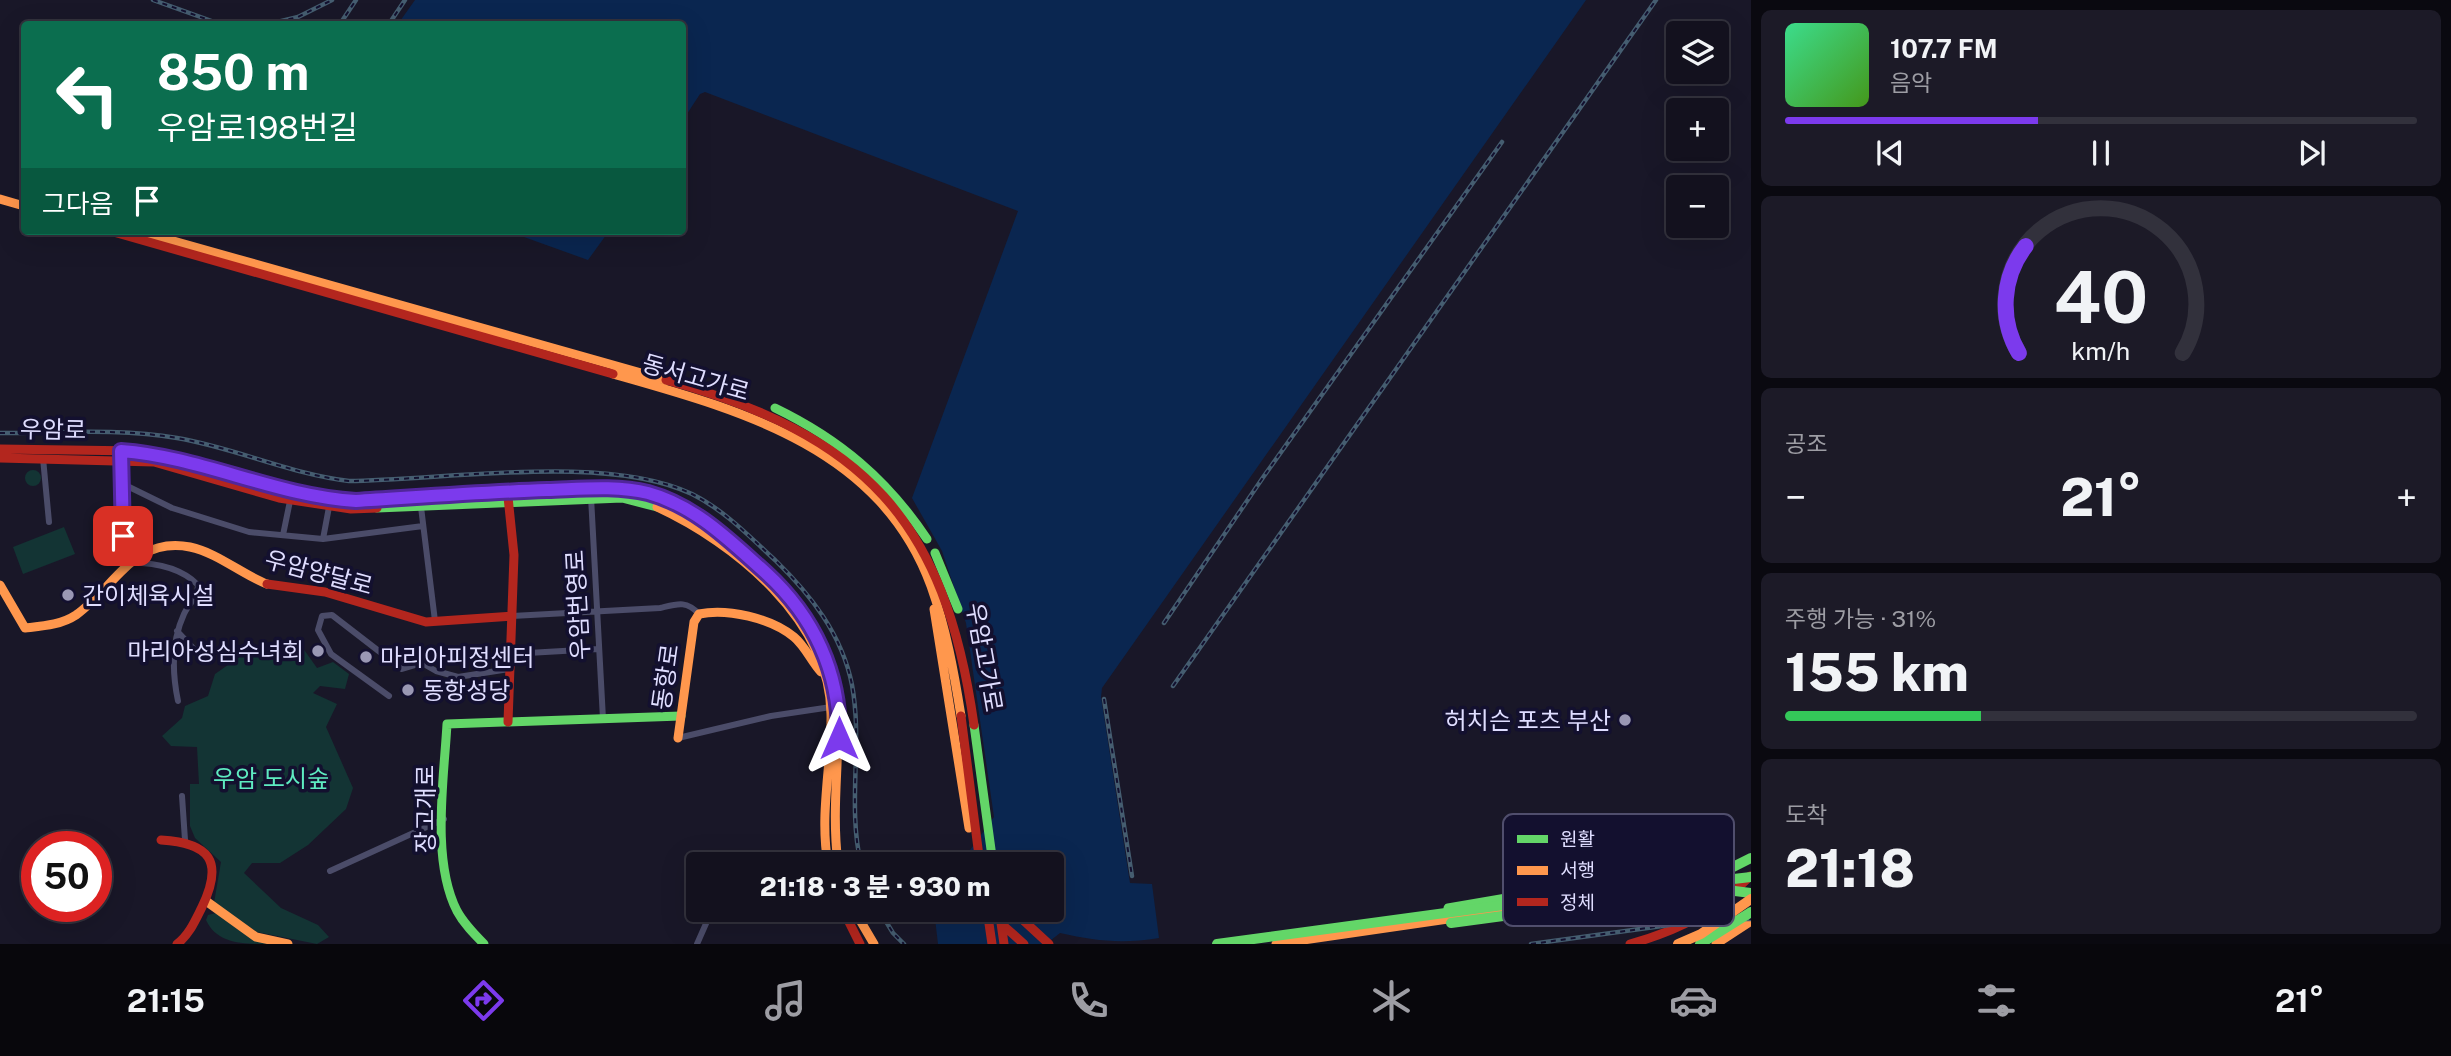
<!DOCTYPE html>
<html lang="ko">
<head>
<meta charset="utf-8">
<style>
	body { margin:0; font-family:"Public Sans","Noto Sans KR",sans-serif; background:#1c1a27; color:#f1f3f6; height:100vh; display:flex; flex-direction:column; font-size:26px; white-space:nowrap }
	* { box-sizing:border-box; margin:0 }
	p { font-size:23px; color:#9d9da4 }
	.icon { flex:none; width:38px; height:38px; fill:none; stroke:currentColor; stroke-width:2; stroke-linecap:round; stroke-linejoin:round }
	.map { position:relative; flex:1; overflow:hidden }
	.panel { display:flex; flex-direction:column; gap:10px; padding:10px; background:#0a0910; width:700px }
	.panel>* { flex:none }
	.top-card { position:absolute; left:21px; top:21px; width:665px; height:214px; border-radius:7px; box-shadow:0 7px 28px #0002,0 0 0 2px #32313c; background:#0b6e4f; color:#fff; overflow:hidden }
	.tools { position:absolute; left:1666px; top:21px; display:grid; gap:14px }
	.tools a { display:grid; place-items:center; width:63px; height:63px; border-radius:7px; background:#13111e; box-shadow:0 7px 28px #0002,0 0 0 2px #32313c; font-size:35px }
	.speed { position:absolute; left:21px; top:831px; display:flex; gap:14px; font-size:35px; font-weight:700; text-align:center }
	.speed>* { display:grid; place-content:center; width:91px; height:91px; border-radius:50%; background:#13111e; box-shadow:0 7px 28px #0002,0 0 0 2px #32313c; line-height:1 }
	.speed .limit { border:10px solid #d22; background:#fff; color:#111 }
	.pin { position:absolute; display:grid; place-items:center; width:60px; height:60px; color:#fff; margin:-30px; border-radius:14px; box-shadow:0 4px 10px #0006 }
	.me { position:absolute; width:77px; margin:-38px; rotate:0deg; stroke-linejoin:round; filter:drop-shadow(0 0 5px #0008) }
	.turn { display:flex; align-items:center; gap:24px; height:147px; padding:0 21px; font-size:32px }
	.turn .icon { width:91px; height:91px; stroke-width:2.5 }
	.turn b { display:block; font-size:49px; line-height:60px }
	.then { display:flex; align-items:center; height:66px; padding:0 21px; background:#0003; gap:14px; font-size:26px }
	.big { font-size:52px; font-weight:800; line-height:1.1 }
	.panel .card { flex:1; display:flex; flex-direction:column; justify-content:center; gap:10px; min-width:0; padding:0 24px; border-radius:10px; background:#1c1a27 }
	.panel .dial { align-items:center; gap:0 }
	.dial svg { height:182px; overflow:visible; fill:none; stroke:#32313c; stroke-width:7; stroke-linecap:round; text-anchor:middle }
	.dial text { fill:#f1f3f6; stroke:none }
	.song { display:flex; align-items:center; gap:21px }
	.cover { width:84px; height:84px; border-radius:10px; background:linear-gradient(135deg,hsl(150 70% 55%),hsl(100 70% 35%)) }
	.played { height:7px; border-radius:4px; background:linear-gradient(90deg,#7c3aed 40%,#32313c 40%) }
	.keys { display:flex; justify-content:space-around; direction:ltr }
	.heat { display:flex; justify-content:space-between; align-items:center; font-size:38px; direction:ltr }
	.charge { height:10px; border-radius:5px; background:linear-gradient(90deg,#34c759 31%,#32313c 0) }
	.trip { position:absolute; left:686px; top:852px; width:378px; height:70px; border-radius:7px; background:#13111e; box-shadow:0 7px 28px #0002,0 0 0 2px #32313c; font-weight:800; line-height:70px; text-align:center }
	.menu { display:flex; height:112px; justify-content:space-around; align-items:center; background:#08070c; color:#9d9da4 }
	.menu .icon { width:49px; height:49px }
	.menu .selected { color:#7c3aed }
	.menu b { font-size:32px; color:#f1f3f6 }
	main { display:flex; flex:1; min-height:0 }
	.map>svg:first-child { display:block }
	.green { fill:#133434 }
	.water { fill:#0a2650 }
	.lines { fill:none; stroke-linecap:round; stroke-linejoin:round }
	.street { stroke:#4b4c69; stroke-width:6 }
	.fast { stroke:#63d668; stroke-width:9 }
	.slow { stroke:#ff974d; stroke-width:9 }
	.jam { stroke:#b3261e; stroke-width:9 }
	.rail-casing { stroke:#455d70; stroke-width:4.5 }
	.rail { stroke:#13102f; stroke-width:2; stroke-dasharray:5; stroke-linecap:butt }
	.fast-bridge { stroke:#63d668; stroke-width:10 }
	.slow-bridge { stroke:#ff974d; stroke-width:10 }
	.route-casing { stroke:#51269a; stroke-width:18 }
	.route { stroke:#7c3aed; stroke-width:12 }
	.poi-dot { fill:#9a98b4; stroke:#13102f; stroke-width:2.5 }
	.labels { text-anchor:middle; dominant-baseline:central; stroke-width:7; stroke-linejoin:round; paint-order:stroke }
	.street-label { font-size:24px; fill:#dfddff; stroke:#13102f }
	.poi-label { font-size:24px; fill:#dfddff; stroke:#13102f; text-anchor:start }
	.park-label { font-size:24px; fill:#5eebc1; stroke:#13102f }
	.key { fill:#13102f; stroke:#504e6d; stroke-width:2 }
	.key-label { font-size:19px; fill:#dfddff }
</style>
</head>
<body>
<main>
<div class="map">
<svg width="1751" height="944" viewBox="0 0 1751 944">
	<rect width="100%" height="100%" fill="#191728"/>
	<path class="green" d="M25 478a8 8 0 1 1 16 0a8 8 0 1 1-16 0Z
		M64,527l11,27 -52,20 -10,-27z
		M292,643l8,1 17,24 16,-6 16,12 -4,15 -25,-3 -7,7 24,11 -11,23 27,61 -7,21 -38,36 -28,18h-28l-8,10 37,35 37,17 11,12 -12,7 -60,-12 -43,-29 7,-41 -26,-24 -5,-12v-42h9l-2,-37 -26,-1 -9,-10 20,-18 3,-12 23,-10 7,-22 36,-25 14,10 16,-5z
		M216,913l52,31c-25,0 -51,0 -62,-24l2,-5z"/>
	<path class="water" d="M415,0h1171l-484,688 -1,9 29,186 22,1 7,54c-38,6 -63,3 -99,-5l-14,11h-108l-4,-34h118v-46h-92l34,-47 -28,-194 -24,-72 -30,-53 106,-287 -313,-119 -5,2 -17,26 -1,-96h-284z
		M507,231h102l-21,29z"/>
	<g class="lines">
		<path class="street" d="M122,451l2,112c26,-1 55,3 74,22 0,13 -9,18 -14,29 -13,28 -12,58 -6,87
			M43,458l6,64
			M121,483l51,25 77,24 74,7 100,-13
			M591,497l12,222
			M421,507l14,114
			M283,535l7,-34
			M323,539l6,-32
			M512,616l148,-8c17,-4 26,-8 39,6
			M177,631l19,20
			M510,654l88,-5
			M389,696l-58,-42 -13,-24 4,-14 10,-1 70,54 20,-6 14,8 22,6 51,-8
			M678,738l93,-22 60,-9
			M182,796l3,44
			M330,871l114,-52
			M697,944l15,-34"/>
		<path class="fast" d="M775,408c64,31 112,71 152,131
			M318,496l38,5c60,-3 121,-7 181,-11 38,-1 80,-8 117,5 50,18 95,59 131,98
			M377,508l245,-10 35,9
			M935,553l23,56
			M974,725l19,139
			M1448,908l185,-32 73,-3
			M484,944c-10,-10 -20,-20 -27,-33 -26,-51 -13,-132 -10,-187l234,-8"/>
		<path class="slow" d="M0,199l24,7
			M138,231l528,149
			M613,374c127,36 267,73 318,212 15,42 23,86 30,130
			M657,507c78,36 173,113 174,207 1,51 -12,99 -3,150
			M0,585l25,43c18,-2 36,-3 51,-13 39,-28 58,-79 114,-68 28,6 51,27 77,37
			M785,593c83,92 40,165 53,271
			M934,609l35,219
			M678,738l16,-116 5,-8c28,-6 72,4 95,23 11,9 17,24 27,35
			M1671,887l37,-5
			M206,901l50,36 32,7
			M854,910l20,34
			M1276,944l316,-46
			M1716,944l35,-23"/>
		<path class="jam" d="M110,231l503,143
			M666,380c198,55 279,139 308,345
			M0,449l138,2 180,45
			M0,458l154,4 125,36 72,11 26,-1
			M508,497l6,58 -6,167
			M267,584l58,8 101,30 86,-6
			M961,716l19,148
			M161,840c49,3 63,21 41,67 -7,14 -13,28 -25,37
			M843,910l17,34
			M987,910l5,34
			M994,910l11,17 19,17
			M1012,910l37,34
			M1001,923l3,21
			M1630,944c47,-13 86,-32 120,-68"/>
		<defs>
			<path id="rail" d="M153,0l67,24
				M269,24l29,-7 34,-17
				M340,24l16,-24
				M389,24l16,-24
				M0,433c59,0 119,-5 177,5 59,10 113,36 172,43 97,-1 257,-28 343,13 32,16 57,42 83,66 35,34 67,74 77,125 11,59 -5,120 9,179
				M1164,623l100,-147 238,-334
				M1173,686l483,-686
				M1104,699l28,177
				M879,910l14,23 11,11
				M1531,944l182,-25h38"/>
		</defs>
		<use href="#rail" class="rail-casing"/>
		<use href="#rail" class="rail"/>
		<path class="fast-bridge" d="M1708,882l43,-5
			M1451,923l260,-35 40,5
			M1217,944l464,-63 52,-14 18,-9
			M1700,944l51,-32"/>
		<path class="slow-bridge" d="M1678,944l23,-10 50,-35"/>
	</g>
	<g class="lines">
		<defs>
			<path id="route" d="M123,536l-2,-85c81,6 154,45 235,50 64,-4 128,-9 191,-11 33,-1 69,-5 101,3 48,13 83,49 118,80 48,44 74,100 73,165"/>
		</defs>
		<use href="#route" class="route-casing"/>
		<use href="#route" class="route"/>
	</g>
	<g class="poi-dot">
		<circle cx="68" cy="595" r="7"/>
		<circle cx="318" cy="651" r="7"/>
		<circle cx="366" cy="657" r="7"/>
		<circle cx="408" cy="690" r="7"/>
		<circle cx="1625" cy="720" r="7"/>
	</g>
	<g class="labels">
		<g class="street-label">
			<text transform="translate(696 377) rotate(16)">동서고가로</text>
			<text transform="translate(53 429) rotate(1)">우암로</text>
			<text transform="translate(319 572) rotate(15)">우암양달로</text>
			<text transform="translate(577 605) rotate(-93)">우암번영로</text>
			<text transform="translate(985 657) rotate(80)">우암고가로</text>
			<text transform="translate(665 677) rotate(-82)">동항로</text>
			<text transform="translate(425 809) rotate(-90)">장고개로</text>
		</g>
		<g class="poi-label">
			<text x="82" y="595">간이체육시설</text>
			<text x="304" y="651" text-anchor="end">마리아성심수녀회</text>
			<text x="380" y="657">마리아피정센터</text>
			<text x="422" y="690">동항성당</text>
			<text x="1611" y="720" text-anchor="end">허치슨 포츠 부산</text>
		</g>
		<g class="park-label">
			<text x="271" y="778">우암 도시숲</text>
		</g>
	</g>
	<rect x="1503" y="814" width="231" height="112" rx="10" class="key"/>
	<rect x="1517" y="835" width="31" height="8" fill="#63d668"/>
	<rect x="1517" y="866" width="31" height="9" fill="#ff974d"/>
	<rect x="1517" y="898" width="31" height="8" fill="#b3261e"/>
	<g class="key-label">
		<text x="1560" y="846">원활</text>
		<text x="1560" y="877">서행</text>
		<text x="1560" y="909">정체</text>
	</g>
</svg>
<div class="tools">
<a><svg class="icon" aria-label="layers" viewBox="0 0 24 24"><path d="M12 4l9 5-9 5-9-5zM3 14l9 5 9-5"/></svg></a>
<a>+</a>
<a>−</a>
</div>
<div class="speed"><div class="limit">50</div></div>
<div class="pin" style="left:123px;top:536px;background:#d93025"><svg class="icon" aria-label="arrive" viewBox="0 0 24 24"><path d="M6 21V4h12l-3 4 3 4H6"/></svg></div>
<svg class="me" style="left:839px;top:738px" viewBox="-20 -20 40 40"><path d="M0-17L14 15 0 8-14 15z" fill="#7c3aed" stroke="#fff" stroke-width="4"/></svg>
<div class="trip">21:18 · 3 분 · 930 m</div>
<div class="top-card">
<div class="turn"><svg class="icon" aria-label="left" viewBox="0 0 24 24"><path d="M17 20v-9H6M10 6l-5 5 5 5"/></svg><div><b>850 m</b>우암로198번길</div></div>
<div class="then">그다음<svg class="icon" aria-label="arrive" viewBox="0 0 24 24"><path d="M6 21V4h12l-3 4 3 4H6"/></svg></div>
</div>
</div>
<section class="panel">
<div class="card">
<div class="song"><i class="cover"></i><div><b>107.7 FM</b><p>음악</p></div></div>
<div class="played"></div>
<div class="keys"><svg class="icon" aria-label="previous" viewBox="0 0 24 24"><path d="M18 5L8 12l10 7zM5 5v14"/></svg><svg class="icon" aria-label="pause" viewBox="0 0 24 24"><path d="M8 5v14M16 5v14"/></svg><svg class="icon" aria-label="next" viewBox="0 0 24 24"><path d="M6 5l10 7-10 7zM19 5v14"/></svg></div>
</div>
<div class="card dial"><svg viewBox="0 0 100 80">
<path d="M14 69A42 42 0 1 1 86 69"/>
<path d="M14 69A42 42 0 0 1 17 22" stroke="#7c3aed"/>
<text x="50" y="56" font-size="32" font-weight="700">40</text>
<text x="50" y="72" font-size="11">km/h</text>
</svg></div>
<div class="card"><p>공조</p>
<div class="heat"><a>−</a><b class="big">21°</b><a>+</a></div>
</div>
<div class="card"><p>주행 가능 · 31%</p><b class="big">155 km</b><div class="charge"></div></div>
<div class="card"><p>도착</p><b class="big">21:18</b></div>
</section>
</main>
<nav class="menu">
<b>21:15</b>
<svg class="icon selected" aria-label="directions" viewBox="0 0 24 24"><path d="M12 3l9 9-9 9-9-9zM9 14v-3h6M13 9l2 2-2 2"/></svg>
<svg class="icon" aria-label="music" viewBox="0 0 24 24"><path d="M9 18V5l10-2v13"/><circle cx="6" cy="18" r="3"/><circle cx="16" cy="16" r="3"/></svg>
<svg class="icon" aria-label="phone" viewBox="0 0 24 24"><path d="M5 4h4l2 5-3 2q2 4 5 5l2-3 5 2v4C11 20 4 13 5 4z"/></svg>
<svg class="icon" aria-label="climate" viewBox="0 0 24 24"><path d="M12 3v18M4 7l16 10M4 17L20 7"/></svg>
<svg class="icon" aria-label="car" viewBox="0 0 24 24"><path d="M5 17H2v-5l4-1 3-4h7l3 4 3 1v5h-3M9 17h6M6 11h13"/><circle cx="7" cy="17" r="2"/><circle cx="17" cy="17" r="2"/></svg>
<svg class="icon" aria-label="filters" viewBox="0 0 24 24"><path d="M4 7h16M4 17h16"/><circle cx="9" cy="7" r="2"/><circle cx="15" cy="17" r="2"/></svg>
<b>21°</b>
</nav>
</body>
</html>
